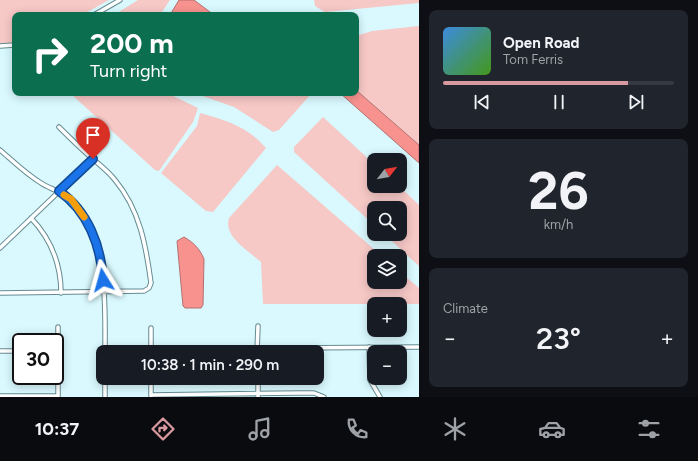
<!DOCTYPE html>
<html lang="en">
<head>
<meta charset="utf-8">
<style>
	body { margin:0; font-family:Figtree,sans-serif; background:#20242c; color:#f1f3f6; height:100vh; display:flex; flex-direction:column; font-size:15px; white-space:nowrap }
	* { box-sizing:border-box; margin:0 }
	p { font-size:13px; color:#9ea1a6 }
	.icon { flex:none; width:22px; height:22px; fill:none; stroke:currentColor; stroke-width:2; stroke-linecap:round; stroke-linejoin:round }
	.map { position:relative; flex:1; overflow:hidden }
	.sheet { display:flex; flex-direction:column; gap:10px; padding:10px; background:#0d0f14; width:279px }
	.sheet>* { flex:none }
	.guide { position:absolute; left:12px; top:12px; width:347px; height:84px; border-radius:8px; box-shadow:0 2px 10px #0003; background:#0b6e4f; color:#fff; overflow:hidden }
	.needle { width:26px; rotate:59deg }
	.buttons { position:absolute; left:367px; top:153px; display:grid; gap:8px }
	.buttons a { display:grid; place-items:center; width:40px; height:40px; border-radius:8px; background:#171b24; box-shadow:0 2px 10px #0003; font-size:20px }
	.speed { position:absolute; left:12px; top:333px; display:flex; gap:8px; font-size:20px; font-weight:700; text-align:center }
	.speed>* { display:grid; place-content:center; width:52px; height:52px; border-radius:50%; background:#171b24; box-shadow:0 2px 10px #0003; line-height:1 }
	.speed .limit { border:2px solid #111; border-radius:6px; background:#fff; color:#111 }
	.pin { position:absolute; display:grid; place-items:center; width:34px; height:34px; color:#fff; margin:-41px -17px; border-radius:50% 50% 50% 0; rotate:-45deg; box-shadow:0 0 4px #0007 }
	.pin .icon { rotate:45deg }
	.me { position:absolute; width:44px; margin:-22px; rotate:352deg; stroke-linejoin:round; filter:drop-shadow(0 0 3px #0008) }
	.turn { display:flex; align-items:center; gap:14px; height:84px; padding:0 12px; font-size:18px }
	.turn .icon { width:52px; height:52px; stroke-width:2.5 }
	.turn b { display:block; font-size:28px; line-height:34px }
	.big { font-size:30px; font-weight:600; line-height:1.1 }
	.sheet .card { flex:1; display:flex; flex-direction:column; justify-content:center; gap:6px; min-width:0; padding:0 14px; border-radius:8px; background:#20242c }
	.sheet .dial { align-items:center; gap:0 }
	.dial b { font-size:52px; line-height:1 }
	.song { display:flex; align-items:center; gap:12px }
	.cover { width:48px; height:48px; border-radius:6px; background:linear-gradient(135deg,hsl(210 70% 55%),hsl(100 70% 35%)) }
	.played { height:4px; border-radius:2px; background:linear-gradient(90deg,#d898a0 80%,#363941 80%) }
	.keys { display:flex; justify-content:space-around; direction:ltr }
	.heat { display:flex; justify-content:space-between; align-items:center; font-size:22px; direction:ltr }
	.trip { position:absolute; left:96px; top:345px; width:228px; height:40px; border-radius:8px; background:#171b24; box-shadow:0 2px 10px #0003; font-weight:600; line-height:40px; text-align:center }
	.dock { display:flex; height:64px; justify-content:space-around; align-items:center; background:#090b0e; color:#9ea1a6 }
	.dock .icon { width:28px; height:28px }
	.dock .selected { color:#d898a0 }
	.dock b { font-size:18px; color:#f1f3f6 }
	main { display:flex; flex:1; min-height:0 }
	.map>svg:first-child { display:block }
	.green { fill:#f6c8c6 }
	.water { fill:#f8928f; stroke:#b3716f }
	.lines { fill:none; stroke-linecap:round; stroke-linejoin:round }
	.minor-casing { stroke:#658b91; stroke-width:5.5 }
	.minor { stroke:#fff; stroke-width:3.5 }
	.route-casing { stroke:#114b97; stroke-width:10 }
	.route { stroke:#1a73e8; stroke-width:7 }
	.slow { stroke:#f59e0b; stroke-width:7 }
</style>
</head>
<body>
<main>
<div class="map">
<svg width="419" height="397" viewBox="0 0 419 397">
	<rect width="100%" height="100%" fill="#d9f9fe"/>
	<path class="green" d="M0,0h109l-27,15h-67v28l-15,1z
		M138,0h32l-10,15h-46z
		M314,0h105v3l-94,9 -10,-6z
		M419,26v119l-63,-55v-54l16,-5z
		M74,93h93l31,15 -5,14 -34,49 -4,-1 -83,-75z
		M194,93h118l-33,37 -6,2 -39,-25z
		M200,113c26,7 48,14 66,35l-53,64 -7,-1 -45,-38 36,-47z
		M323,117l51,47v22h25l20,19v61l-35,-32h16v-26h-26v17l-80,-73v-5z
		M277,165l105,91h-8v26h26v-10l19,16v16h-156l-2,-42c-12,-11 -38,-25 -32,-44z"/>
	<path class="water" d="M179,0h15l20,15h-44z
		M356,90l63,55v18l-79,-70h16z
		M184,237c9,5 16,12 20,22l-1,46 -2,3h-16l-2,-2 -6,-65z"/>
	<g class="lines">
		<defs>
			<path id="minor" d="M94,15l26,-15
				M0,46l15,-1
				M0,150c13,11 26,24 41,33 9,6 20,8 29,16 39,32 35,107 35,153
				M31,218c20,21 30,46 30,75
				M0,248l93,-89
				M0,293l144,-2 5,-3 2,-5c-5,-37 -11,-73 -36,-103 -6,-8 -14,-14 -22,-21 -12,-10 -23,-21 -34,-32
				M58,327v70
				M151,328v24
				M369,347l1,33 10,17
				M151,349l268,-2
				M0,351h21
				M257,352l1,-26
				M105,378v19
				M151,378v18
				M258,378v19
				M151,395l148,-2h15l10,4
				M0,396h58"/>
		</defs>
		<use href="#minor" class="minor-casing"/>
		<use href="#minor" class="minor"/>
	</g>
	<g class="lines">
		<defs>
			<path id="route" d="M93,159l-34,32c29,20 42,55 44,89"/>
		</defs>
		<use href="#route" class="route-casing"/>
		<use href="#route" class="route"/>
		<path class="slow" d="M64,195l7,4 13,18"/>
	</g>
</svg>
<div class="buttons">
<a><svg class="needle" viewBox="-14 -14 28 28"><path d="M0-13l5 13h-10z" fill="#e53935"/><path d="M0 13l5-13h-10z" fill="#9ea1a6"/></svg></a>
<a><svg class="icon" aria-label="search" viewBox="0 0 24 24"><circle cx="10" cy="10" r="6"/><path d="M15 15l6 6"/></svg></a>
<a><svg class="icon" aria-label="layers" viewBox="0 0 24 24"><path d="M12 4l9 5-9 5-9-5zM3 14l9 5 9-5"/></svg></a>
<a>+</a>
<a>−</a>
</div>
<div class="speed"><div class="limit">30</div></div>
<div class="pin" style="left:93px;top:159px;background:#d93025"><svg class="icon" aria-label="arrive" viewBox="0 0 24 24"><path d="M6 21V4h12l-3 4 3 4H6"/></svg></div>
<svg class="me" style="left:103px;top:280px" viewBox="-20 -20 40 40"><path d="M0-17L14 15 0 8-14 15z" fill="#1a73e8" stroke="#fff" stroke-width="4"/></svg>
<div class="trip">10:38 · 1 min · 290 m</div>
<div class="guide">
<div class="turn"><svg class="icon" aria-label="right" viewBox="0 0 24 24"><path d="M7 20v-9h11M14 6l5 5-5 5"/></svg><div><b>200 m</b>Turn right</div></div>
</div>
</div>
<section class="sheet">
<div class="card">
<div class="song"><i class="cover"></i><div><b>Open Road</b><p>Tom Ferris</p></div></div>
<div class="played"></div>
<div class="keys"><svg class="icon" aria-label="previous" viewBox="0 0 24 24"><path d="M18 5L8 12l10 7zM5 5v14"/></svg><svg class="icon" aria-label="pause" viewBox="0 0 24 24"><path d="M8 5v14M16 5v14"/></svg><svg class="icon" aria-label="next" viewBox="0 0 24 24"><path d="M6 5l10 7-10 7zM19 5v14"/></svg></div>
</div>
<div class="card dial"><b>26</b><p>km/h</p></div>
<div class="card"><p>Climate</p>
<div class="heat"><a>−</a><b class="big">23°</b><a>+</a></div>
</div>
</section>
</main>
<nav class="dock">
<b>10:37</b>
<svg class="icon selected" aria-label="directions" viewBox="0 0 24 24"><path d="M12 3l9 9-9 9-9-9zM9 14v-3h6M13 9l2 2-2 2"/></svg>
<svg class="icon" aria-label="music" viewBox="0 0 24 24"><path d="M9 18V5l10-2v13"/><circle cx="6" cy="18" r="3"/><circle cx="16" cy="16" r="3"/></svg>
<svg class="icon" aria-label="phone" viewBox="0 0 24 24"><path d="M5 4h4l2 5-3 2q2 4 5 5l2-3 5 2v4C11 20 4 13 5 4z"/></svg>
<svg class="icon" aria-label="climate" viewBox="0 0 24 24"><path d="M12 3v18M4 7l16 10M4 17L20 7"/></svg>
<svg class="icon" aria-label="car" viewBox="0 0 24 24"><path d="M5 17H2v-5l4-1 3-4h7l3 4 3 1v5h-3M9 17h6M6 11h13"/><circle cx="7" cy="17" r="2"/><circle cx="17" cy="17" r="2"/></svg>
<svg class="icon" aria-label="filters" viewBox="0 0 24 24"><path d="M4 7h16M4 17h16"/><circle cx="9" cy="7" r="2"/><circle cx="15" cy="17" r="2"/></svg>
</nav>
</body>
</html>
